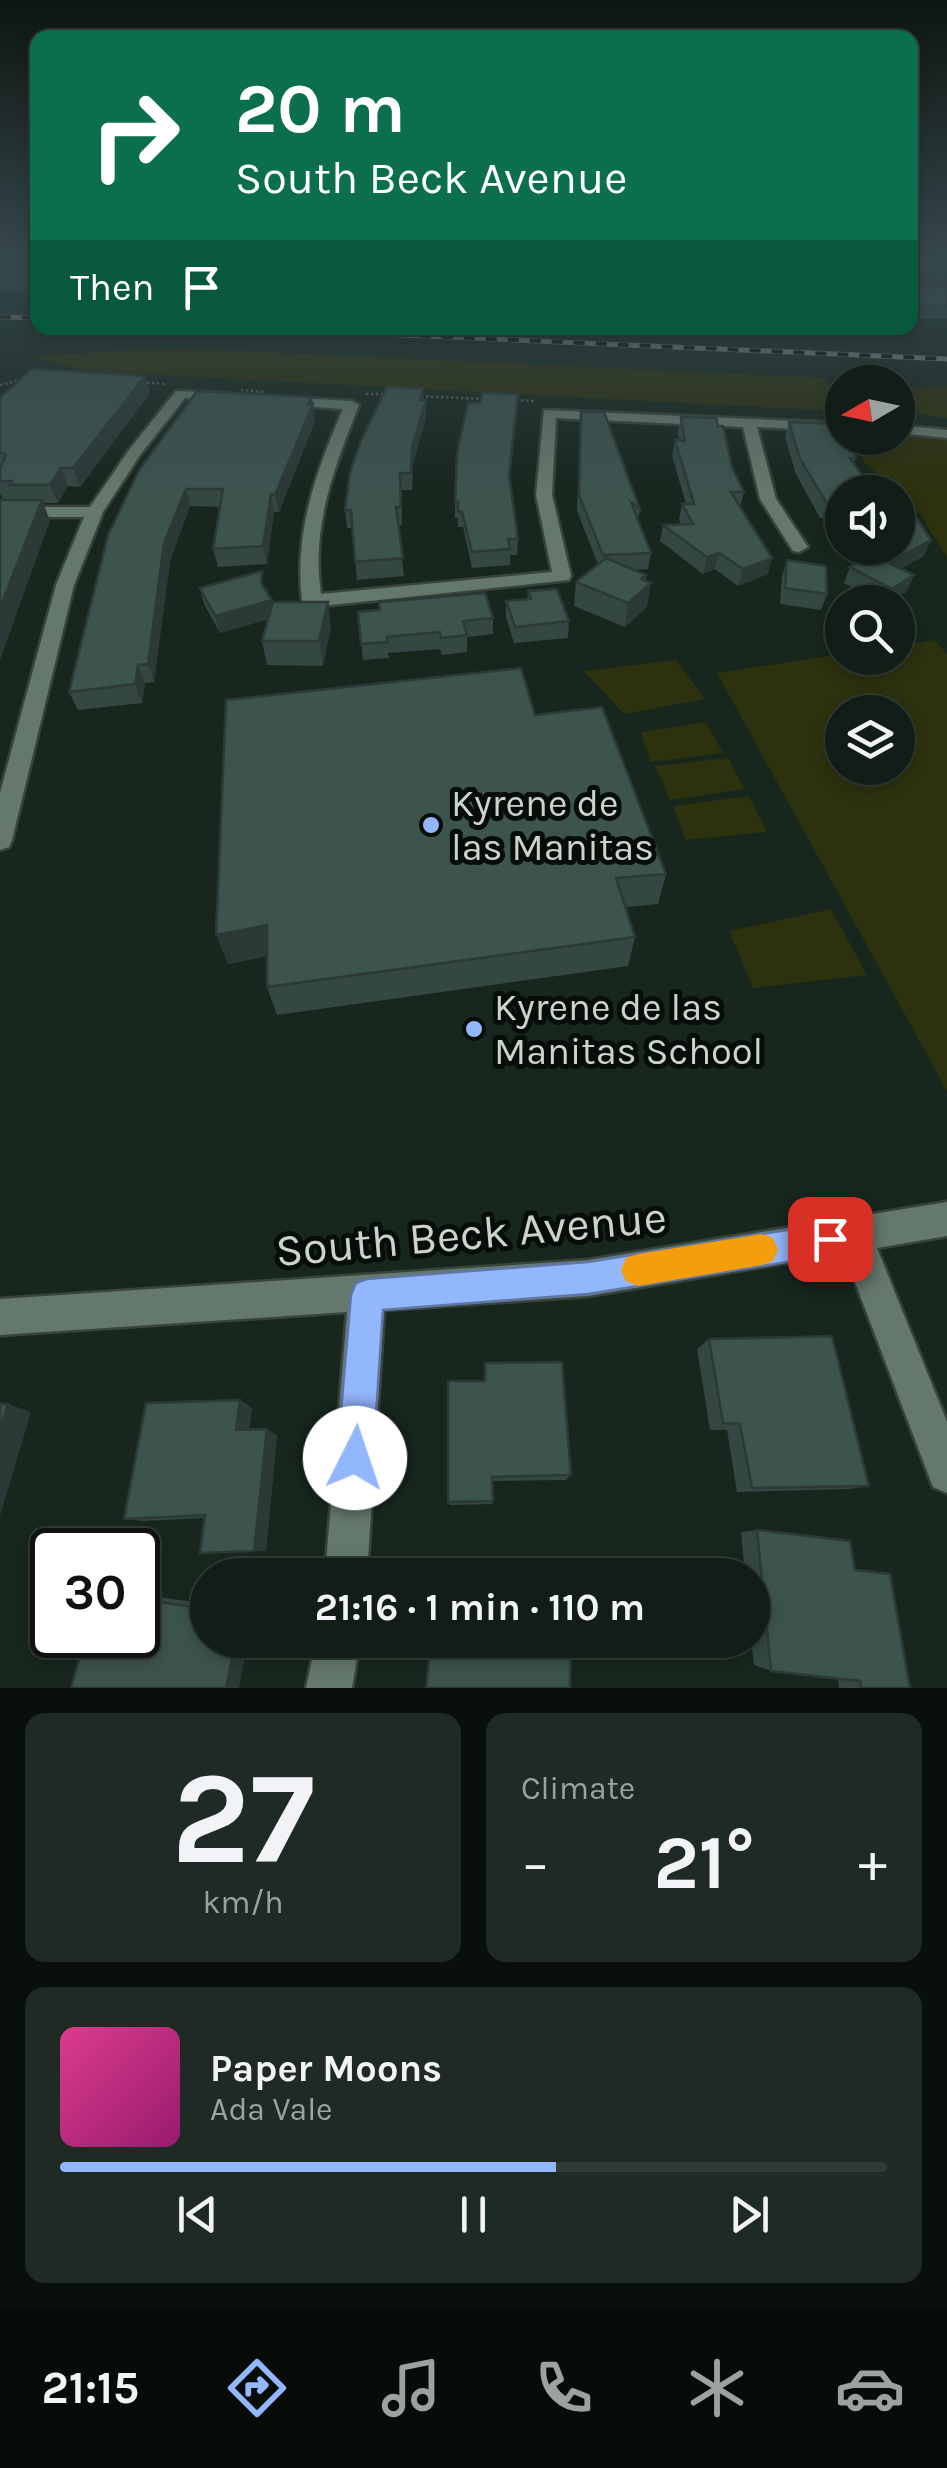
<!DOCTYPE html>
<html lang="en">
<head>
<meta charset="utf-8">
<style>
	body { margin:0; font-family:Karla,sans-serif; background:#1e2a23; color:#f1f3f6; height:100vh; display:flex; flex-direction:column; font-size:38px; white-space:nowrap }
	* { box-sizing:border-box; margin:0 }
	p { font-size:32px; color:#9ca2a1 }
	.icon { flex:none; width:55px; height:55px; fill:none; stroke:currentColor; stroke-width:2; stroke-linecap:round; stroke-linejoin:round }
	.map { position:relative; height:1688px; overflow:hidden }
	.details { display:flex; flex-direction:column; gap:25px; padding:25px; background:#09100c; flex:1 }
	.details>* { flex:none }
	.guide { position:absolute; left:30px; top:30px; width:888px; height:305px; border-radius:20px; box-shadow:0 5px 15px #0003,0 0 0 2px #303b35; background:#0b6e4f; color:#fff; overflow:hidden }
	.needle { width:65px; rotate:261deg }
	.buttons { position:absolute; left:825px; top:365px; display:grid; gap:20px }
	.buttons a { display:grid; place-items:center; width:90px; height:90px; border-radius:50%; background:#111d16; box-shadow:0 5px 15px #0003,0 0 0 2px #303b35; font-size:50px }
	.speed { position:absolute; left:30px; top:1528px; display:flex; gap:20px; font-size:50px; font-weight:700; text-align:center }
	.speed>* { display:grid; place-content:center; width:130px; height:130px; border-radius:50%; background:#111d16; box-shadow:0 5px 15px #0003,0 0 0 2px #303b35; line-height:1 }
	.speed .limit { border:5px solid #111; border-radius:15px; background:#fff; color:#111 }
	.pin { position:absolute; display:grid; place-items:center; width:85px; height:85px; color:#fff; margin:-42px; border-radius:20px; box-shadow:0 5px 15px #0006 }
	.me { position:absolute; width:110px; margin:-55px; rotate:4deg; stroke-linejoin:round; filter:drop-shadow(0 0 8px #0008) }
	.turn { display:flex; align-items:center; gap:35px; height:210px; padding:0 40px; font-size:45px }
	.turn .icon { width:130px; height:130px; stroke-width:2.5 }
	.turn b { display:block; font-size:70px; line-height:85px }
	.then { display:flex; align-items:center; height:95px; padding:0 40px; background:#0003; gap:20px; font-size:38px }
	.big { font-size:75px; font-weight:700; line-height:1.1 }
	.details .card { flex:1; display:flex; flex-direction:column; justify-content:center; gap:15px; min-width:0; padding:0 35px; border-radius:20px; background:#1e2a23 }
	.details .dial { align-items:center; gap:0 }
	.dial b { font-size:130px; line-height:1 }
	.song { display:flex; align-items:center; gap:30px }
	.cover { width:120px; height:120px; border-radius:15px; background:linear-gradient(135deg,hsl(330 70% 55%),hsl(320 70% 35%)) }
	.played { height:10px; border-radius:5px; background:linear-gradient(90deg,#93b7fd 60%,#303b35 60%) }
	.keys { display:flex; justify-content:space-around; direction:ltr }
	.heat { display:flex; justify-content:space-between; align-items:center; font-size:55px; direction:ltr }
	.details .tiles { flex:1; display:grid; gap:25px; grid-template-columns:1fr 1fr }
	.card:last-child { grid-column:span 2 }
	.trip { position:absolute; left:190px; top:1558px; width:580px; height:100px; border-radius:50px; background:#111d16; box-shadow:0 5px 15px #0003,0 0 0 2px #303b35; font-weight:700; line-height:100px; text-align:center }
	.tabs { display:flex; height:160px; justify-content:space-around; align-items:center; background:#070c09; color:#9ca2a1 }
	.tabs .icon { width:70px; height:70px }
	.tabs .selected { color:#93b7fd }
	.tabs b { font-size:45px; color:#f1f3f6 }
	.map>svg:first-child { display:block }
	.green { fill:#2d310e; fill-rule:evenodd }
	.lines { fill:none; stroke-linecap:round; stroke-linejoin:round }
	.minor-casing { stroke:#37433b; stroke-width:5 }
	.path { stroke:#4f5d55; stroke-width:2.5; stroke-dasharray:2.5 2.5; stroke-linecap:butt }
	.minor { fill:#65786c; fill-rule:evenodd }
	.rail-casing { stroke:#7a867e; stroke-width:5 }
	.rail { stroke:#070e0a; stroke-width:4; stroke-dasharray:11; stroke-linecap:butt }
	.wall { fill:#344743 }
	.shaded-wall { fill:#2b3a37 }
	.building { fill:#3d534e; stroke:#2b3a37; stroke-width:2.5 }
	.route { fill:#93b7fd; stroke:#6077a4; stroke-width:2.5 }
	.slow { fill:#f59e0b }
	.poi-dot { fill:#93b7fd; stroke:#070e0a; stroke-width:4 }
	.labels { text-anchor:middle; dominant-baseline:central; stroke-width:10; stroke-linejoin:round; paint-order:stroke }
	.poi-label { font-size:38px; fill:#cad4cd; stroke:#070e0a; text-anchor:start }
	.near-street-label { font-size:45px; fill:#cad4cd; stroke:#070e0a }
</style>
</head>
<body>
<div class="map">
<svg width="947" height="1688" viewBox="0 0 947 1688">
	<rect width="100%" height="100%" fill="#17271e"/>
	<path class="green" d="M175,348l649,30 16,33 -757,-40 -51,-15z
		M947,387v31l-49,-7v-22z
		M898,429l49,5v124l-26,-43 -59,-55 -8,-22h44z
		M935,640l12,14v437l-230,-418 125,-19v4h56v-12zM842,712h56v56h-56z
		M676,660l29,39 -81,15 -40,-43z
		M706,722l17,31 -73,9 -9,-30z
		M728,758l16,31 -74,11 -15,-34z
		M749,796l18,36 -81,8 -13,-34z
		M831,909l36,66 -114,13 -24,-57z"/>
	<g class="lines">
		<defs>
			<path id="minor" d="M176,391l48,2 7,4 -7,4 -39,-3 -45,57 -37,57 -29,73 -62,255 -3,7 -9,3v-57l56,-208 28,-68h-84v-10h90l39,-57z
				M279,397l73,4 7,4c-25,62 -48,122 -38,189l231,-22 -16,-77 8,-85 298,13v8l-85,-4 19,72 32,48 -9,5 -6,-1 -33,-52 -17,-72 -187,-9 -4,77 19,81 -2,4 -257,27 -10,-6c-8,-70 14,-129 41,-192l-69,-5v-6z
				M898,425l49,5v8l-49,-5z
				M947,1202v34l-70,12 70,174v71l-14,-6 -89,-234 -256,43 -204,14 -17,265h-42l22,-263 -347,23v-36l588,-39z
				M316,1640h44l-8,48h-46z"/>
		</defs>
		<use href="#minor" class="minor-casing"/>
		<path class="path" d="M142,382l24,2
			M0,385l26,-6
			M241,390l24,2
			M366,394h24
			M416,396l69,3
			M511,400l24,1"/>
		<use href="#minor" class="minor"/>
		<defs>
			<path id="rail" d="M0,317l38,1
				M244,328l703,31"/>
		</defs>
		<use href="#rail" class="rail-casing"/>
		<use href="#rail" class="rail"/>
	</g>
	<path class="wall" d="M0,255h38v35l-38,-1v-28l34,1 -34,-2z
		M910,255h37v64h-37z
		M423,388v12h3v17l-13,47 -1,26h-10v35h-4l6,51 -47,4 -5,-52h-5l-2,-18z
		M150,393l-70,94 -12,-1 -10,17h-15l7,18 -47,-22 -3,-6v-95z
		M518,394l-8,85 8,60 -1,16h-7v10l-38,3 -9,-41h-5v-9h-3v-16l25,-99z
		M312,397l3,24 -36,91h-5l-7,52 -49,3 -5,-18 7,-42 -30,-1 -20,55 -16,121 -9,1 -3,20 -64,7 -9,-18 39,-157z
		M581,412l59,97 -2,12 13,32 -3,16 -13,1 11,5 1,32 -22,20 -51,-21 2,-24 22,-18 -21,-53z
		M681,417l51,50 12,25 -4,14 28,68 -30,12 -23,-17 -12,5 -43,-33 3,-16 18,-1 -2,-4 3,-16h4l-14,-48 3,-16 4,1 -1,-9z
		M789,422l67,36 -14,34v25l-22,1 -24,-44 -11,-37z
		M865,548h33l26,8 -23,12 13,7 -7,16 -18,11h-9l-36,-19 6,-16 19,-11z
		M787,560l40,34 -6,16 -41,-6 2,-28z
		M266,587l7,15 58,24 -8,40 -56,-1 -5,-24 6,-22 -48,14 -16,-29 -4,-16z
		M528,591l41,30 -1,17 -54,5 -8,-26v-16l21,-2z
		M358,612l135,6v16l-26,3v15l-25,3 -2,-6 -52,4 1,5 -26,2z
		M535,715l131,159 -8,30 -32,3 9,30 -7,29 -351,49 -10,-28v-31l-39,8z
		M709,1339l160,147 -20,3 -112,3 -10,-62h-17l-13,-81z
		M448,1381l123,94 -5,5 -74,1v23l-42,1 -2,-3z
		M252,1408l-3,21 28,6 -11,116 -66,2 5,-35 -62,3 -19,-2z
		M757,1530l98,40 55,118h-71l-1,-9 -67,-8 -17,-6 -3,-25 1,-65h-7l-4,-43z
		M138,1594l70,10v36l-70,-5z"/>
	<path class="shaded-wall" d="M947,274v12l-37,3 2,-12z
		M145,376l5,17 -70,94 -7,-19z
		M518,394v15l-10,80 1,-15z
		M312,397l3,24 -36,91 -4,-17z
		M426,400v17l-13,47 -1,26v-43z
		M61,468l7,18 -10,17 -8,-18z
		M186,489l4,17 -20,55 -16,121 -6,-18 16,-121z
		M271,494l3,18 -7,52 -4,-18z
		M42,500l8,21 -50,139v-52z
		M931,540l-7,16 -41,23 6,-16z
		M719,553l-4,16 -12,5 4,-17z
		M772,558l-4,16 -30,12 5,-17z
		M646,575l-3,15 8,-7 -4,24 -22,20 3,-24 13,-24z
		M914,575l-7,16 -18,11h-3l6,-13z
		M272,600l4,17 -56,16 -5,-17z
		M328,602l3,24 -8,40 -4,-25z
		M138,665l7,18 -3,20 -7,-19z
		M267,925l10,29 -49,10 -12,-29z
		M240,1400l12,8 -4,28 -12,-6z
		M8,1404l23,8 -31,104v-86z
		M267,1429l10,6 -11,116h-12z
		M236,1640h12l-9,48h-13z"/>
	<path class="building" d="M36,255h2v23l-38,-2v-15l34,1z
		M910,255h37v19l-35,3 3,12 32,-2v19h-37z
		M32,369l113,7 -72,92h-12l-11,17h-40l2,-4h-12v-12l6,-14 -6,-3v-54z
		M387,387l36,1 -3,12h6l-14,47 -1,26h-11l1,34h-5l7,51 -48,4 -4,-52h-6l5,-38 10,-29z
		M197,391l115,6 -4,7h5l-38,91 -4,-1 -8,52 -50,3 10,-60h-37l-22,54 -16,121 -10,1 -3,19 -66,8 39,-157 31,-65z
		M482,393l36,1 -9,80 9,65h-10l2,10 -38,3 -10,-40 -4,-1v-9h-3l2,-49 11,-50h12z
		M581,412h23l36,97 -9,-7 20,51 -48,2 -24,-60z
		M681,417l35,1 2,8h5l9,41 12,25h-13l41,66 -29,11 -24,-16 -12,4 -44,-32 30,-1 -11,-20h12l-19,-64 10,1z
		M789,422l52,2 1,14h5l9,20h-6l24,34h-32v9l-16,1 -26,-43z
		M0,500h42l-42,108z
		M898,515h17l16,25 -42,23 25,12 -22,14 -42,-22 23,-13 13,7 -7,-13h19z
		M606,558l40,17 -5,4 10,4 -23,20 -52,-21z
		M787,560l39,6 1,28 -42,-6z
		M262,571l-1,12 11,17 -57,16 -15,-28z
		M557,589l12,32 -54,6 -9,-26 25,-2 -3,-8z
		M485,593l8,25 -30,3 4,14 -26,3 -1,-6 -53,5v5l-26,2 -3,-32 22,-2 -1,-8z
		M273,602h55l-9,39h-57z
		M521,668l14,47 67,-8 64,167 -50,4 19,59 -368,50v-62l-51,10 10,-235z
		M832,1336l37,150 -117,2 -12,-64 -17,-1 -14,-84z
		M562,1362l9,113 -79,2 1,24 -45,1v-121h37v-18z
		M240,1400l-4,30 31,-1 -13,122 -54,2 5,-38 -81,4 22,-116z
		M0,1404h8l-8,26z
		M757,1530l93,11 5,29 35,4 20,114h-49l-1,-7 -89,-10z
		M498,1559l73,9v7h-74z
		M138,1599l70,10v31h28l-10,48h-155l15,-53h52z
		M431,1640h140l-1,48h-144z"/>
	<linearGradient id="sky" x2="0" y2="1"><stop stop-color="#0d1510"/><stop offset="0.52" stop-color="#36474c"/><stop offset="1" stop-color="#36474c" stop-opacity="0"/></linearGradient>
	<rect width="947" height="491" fill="url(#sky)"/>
	<path class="route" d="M830,1223l11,5 4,11 -4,11 -11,5 -242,39 -205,16 -10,148 -5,12 -13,6 -13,-6 -5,-12 14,-163 5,-12 11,-4 221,-17z"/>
	<path class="slow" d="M762,1234l11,4 5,12 -5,11 -11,4 -124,21 -12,-5 -5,-11 5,-12 12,-4z"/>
	<g class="poi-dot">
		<circle cx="431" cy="825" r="10"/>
		<circle cx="474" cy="1029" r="10"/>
	</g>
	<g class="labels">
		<g class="poi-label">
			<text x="451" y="803">Kyrene de<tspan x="451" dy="44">las Manitas</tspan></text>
			<text x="494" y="1007">Kyrene de las<tspan x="494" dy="44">Manitas School</tspan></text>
		</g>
		<g class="near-street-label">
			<text transform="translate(471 1234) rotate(-5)">South Beck Avenue</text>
		</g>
	</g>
</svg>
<div class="buttons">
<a><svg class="needle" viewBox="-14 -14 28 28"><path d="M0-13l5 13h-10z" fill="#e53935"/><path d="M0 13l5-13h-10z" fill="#9ca2a1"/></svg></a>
<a><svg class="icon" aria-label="sound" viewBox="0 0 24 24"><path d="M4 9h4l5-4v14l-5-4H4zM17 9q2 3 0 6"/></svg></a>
<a><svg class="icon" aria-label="search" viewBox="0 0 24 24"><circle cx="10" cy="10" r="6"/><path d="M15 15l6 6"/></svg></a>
<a><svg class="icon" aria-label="layers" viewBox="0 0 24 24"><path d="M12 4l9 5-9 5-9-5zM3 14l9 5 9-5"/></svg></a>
</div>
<div class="speed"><div class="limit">30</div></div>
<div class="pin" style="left:830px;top:1239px;background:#d93025"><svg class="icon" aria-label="arrive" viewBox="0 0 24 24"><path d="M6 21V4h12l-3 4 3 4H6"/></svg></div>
<svg class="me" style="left:355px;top:1458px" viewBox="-20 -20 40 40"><circle r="19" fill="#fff"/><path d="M0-13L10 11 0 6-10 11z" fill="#93b7fd"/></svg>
<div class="trip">21:16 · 1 min · 110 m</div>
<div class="guide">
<div class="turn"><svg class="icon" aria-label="right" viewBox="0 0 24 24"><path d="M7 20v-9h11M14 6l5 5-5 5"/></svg><div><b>20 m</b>South Beck Avenue</div></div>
<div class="then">Then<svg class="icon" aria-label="arrive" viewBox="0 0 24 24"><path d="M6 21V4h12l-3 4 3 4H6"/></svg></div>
</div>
</div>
<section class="details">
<div class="tiles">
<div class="card dial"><b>27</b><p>km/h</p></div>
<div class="card"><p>Climate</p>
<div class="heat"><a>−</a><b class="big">21°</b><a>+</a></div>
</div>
<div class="card">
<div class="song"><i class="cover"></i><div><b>Paper Moons</b><p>Ada Vale</p></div></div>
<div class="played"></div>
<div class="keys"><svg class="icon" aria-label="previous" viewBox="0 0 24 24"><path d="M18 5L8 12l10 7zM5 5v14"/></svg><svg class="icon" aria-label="pause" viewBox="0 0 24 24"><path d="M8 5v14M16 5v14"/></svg><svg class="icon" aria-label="next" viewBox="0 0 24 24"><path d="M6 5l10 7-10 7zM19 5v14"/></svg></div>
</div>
</div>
</section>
<nav class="tabs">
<b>21:15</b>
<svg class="icon selected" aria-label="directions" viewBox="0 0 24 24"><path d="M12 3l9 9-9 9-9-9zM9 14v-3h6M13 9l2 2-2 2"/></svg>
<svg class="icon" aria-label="music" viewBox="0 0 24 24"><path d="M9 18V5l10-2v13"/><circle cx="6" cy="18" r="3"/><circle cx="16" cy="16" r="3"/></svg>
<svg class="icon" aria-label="phone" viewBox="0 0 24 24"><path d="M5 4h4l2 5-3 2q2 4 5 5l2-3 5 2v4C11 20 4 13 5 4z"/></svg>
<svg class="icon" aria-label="climate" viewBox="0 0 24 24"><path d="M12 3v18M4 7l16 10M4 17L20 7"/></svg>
<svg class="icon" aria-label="car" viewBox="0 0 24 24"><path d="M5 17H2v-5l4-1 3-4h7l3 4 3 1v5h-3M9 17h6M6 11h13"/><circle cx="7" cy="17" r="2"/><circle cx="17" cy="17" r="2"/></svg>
</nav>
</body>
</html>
